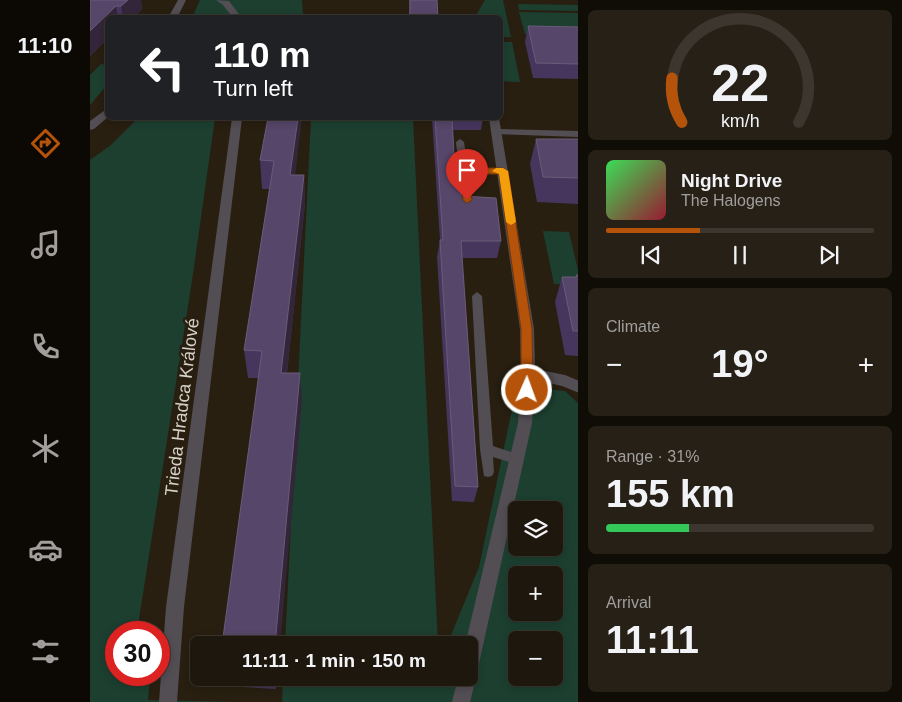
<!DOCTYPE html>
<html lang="en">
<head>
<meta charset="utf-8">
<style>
	body { margin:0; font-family:Arial,sans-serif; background:#262016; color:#f1f3f6; height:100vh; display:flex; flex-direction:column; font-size:19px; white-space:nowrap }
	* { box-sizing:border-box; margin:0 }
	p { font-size:16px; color:#a19f9d }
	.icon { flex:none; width:28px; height:28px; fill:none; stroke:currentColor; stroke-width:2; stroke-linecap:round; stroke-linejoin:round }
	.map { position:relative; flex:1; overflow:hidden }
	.side { display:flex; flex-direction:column; gap:10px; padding:10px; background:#100d07; width:324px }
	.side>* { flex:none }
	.banner { position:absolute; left:15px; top:15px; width:398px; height:105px; border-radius:8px; box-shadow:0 2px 8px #0003,0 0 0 1px #3c362e; background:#202124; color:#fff; overflow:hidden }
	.fabs { position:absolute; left:418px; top:501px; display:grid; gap:10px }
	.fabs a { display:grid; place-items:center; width:55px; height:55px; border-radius:8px; background:#1e170d; box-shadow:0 2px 8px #0003,0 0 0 1px #3c362e; font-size:25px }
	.speed { position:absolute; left:15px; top:621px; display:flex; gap:10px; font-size:25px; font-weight:700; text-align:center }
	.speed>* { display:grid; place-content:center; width:65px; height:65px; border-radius:50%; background:#1e170d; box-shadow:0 2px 8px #0003,0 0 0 1px #3c362e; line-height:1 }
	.speed .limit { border:8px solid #d22; background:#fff; color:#111 }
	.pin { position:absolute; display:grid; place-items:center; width:42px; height:42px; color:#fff; margin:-51px -21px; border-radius:50% 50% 50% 0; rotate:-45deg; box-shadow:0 0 5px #0007 }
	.pin .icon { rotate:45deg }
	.me { position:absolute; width:55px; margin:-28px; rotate:2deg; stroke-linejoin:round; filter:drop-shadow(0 0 4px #0008) }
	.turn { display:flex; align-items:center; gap:18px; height:105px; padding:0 25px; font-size:22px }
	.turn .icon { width:65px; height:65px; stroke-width:2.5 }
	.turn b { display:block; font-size:35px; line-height:42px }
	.big { font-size:38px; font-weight:700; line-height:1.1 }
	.side .tile { flex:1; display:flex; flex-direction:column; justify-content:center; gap:8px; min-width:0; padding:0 18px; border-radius:8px; background:#262016 }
	.side .dial { align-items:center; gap:0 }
	.dial svg { height:130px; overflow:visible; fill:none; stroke:#3c362e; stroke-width:7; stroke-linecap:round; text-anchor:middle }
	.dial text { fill:#f1f3f6; stroke:none }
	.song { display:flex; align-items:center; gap:15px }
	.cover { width:60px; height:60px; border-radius:8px; background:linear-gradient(135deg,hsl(130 70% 55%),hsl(350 70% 35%)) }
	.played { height:5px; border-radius:2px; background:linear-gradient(90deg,#b45309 35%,#3c362e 35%) }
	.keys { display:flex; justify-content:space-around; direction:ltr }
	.heat { display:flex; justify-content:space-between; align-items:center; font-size:28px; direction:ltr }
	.charge { height:8px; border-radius:4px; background:linear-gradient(90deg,#34c759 31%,#3c362e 0) }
	.trip { position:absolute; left:100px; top:636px; width:288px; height:50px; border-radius:8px; background:#1e170d; box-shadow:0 2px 8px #0003,0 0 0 1px #3c362e; font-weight:700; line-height:50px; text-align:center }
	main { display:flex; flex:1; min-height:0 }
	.tabs { display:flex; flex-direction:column; width:90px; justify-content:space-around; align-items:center; background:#0c0905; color:#a19f9d }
	.tabs .icon { width:35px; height:35px }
	.tabs .current { color:#b45309 }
	.tabs b { font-size:22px; color:#f1f3f6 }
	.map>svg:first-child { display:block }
	.green { fill:#1c3f30; fill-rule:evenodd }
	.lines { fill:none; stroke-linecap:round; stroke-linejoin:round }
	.service { fill:#534d54; fill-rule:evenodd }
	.minor { fill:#534d54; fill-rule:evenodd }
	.tertiary { fill:#534d54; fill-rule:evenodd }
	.wall { fill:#46365e }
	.shaded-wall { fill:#33263a }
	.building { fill:#564669; stroke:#6a5c78 }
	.route { fill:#b45309; stroke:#753606 }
	.slow { fill:#f59e0b }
	.labels { text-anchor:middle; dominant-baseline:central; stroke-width:5; stroke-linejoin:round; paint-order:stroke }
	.street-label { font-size:18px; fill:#d8d1c8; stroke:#281f11 }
</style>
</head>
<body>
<main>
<nav class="tabs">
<b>11:10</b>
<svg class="icon current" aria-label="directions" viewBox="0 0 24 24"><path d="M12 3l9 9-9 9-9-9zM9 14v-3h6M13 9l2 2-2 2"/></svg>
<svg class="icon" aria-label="music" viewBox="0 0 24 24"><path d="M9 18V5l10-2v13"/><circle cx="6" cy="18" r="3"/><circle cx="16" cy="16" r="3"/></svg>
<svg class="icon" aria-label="phone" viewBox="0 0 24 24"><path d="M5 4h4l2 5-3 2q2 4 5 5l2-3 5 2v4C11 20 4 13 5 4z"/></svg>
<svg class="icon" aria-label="climate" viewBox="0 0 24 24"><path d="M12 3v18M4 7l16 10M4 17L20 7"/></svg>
<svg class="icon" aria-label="car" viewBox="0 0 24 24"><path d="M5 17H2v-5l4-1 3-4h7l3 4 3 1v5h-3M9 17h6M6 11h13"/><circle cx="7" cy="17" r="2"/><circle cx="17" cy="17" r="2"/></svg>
<svg class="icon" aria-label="filters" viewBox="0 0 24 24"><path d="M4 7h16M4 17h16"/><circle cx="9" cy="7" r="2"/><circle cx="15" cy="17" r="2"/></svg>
</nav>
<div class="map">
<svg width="489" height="702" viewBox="0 0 489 702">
	<rect width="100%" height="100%" fill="#281f11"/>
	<path class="green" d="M110,0h102l1,17 -111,1z
		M395,0h18l8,37h-11v-19l-25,-1z
		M428,4l60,1v6l-59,-1z
		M429,12l59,1v21h-53z
		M410,42h12l8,40 -20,-1z
		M11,64l6,1v20l-17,20v-30z
		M48,118h77l-22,156 -56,358h-21v43l34,1 -2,24 93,2h-151v-542l21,-15z
		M221,118h102l25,527h-153z
		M453,231l26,1 9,38v14h-24z
		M427,386l48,5 14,13 -1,298h-296l1,-24h186v-33h-22l32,-78zM426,510h38v38h-38zM426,575h38v37h-38zM426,640h38v38h-38z"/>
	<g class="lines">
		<path class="service" d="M407,129l82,2v6l-85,-3v-4z
			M370,139l4,3 4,26h35l5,3 -5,3h-35l4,26 -5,3 -5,-3 -6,-58z
			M387,292l5,4 11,150 27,9 2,4 -2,4 -4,1 -23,-7 1,15 -2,4 -4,1 -4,-1 -4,-27 -8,-153z"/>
		<path class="minor" d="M126,0l13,1 13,17h-9l-10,-13z
			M142,118h10l-58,489 -7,95h-18l7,-95z
			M399,118h10l35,211 1,40 30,6 14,6v12l-17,-7 -27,-6 -3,43 -54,245 -3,7 1,3 -6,24h-18l6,-24h11v-33h-4l53,-222 3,-50 -1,-44z"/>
		<path class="tertiary" d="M88,0h8l-9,18h-9z
			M18,108v9l-14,12 -4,1v-9z"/>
	</g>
	<path class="wall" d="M0,0h51l1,9 -8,9h-26v20l-18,18z
		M319,0h28l1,18h-29z
		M438,26l51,1v52l-46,-1 -8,-36z
		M178,118l27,57h9l1,29 -18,169 15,28 -44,-23h-10l-4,-28 25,-161h-7l-2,-29z
		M342,118h51l-2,12h-28l1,25 7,41 40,45 -4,17h-35l16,229 -4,15 -22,-1 -15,-244 3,-17z
		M446,139h43l-1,65 -41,-2 -7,-38z
		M486,275h3v81l-14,-1 -10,-53 7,-25h14z
		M133,678h54l-1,11 -51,-3z"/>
	<path class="shaded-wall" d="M38,0h13l1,9 -8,9h-11l-2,-12z
		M26,6l2,12h-10v20l-18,18v-25z
		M208,118h4l-10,85 -2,-28z
		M214,175l1,29 -21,196 -3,-27z
		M210,373l2,28 -22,244h-5z
		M184,678h3l-1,11z"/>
	<path class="building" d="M0,0h38l-7,6h-5l-26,25z
		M320,0h27l1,18h-28z
		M438,26l51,1v37l-43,-1z
		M178,118h30l-8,57h14l-23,198h19l-25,272h-53l40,-294 -18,-1 30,-189 -14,-1z
		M345,118h17l2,37 7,41 35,2 5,43h-40l17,246 -23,-1 -15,-246h3z
		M446,139h43v39l-36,-1z
		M486,275h3v56h-6l-11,-54h15z"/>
	<path class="route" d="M374,168h39l5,3 24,158 1,61 -2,3h-8l-2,-3v-61l-22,-155h-30l3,26 -5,3 -4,-3 -4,-29z"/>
	<path class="slow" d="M413,168l5,3 8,51 -5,3 -5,-3 -7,-48 -7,-3 4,-3z"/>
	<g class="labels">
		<g class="street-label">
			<text transform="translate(92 407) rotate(-83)">Trieda Hradca Králové</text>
		</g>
	</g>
</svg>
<div class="fabs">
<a><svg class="icon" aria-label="layers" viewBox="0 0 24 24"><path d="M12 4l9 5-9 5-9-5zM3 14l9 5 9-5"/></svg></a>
<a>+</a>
<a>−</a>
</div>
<div class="speed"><div class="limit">30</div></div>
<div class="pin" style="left:377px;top:200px;background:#d93025"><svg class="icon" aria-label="arrive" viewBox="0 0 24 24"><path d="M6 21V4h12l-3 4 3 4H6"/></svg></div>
<svg class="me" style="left:437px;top:390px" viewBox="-20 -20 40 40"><circle r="17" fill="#b45309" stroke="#fff" stroke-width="3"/><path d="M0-11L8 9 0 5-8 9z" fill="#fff"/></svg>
<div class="trip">11:11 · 1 min · 150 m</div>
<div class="banner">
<div class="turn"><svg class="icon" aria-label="left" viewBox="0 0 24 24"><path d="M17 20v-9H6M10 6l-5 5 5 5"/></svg><div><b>110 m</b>Turn left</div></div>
</div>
</div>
<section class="side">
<div class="tile dial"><svg viewBox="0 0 100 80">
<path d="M14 69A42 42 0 1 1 86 69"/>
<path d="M14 69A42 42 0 0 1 8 42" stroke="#b45309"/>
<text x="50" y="56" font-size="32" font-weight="700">22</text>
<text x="50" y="72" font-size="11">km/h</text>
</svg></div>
<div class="tile">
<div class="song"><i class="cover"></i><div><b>Night Drive</b><p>The Halogens</p></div></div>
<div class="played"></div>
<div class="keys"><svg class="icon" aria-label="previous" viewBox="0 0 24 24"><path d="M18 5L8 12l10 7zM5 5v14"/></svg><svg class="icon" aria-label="pause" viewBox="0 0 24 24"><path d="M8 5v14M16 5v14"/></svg><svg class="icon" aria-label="next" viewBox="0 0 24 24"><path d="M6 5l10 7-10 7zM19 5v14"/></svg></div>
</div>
<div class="tile"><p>Climate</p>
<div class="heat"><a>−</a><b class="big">19°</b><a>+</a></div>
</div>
<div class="tile"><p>Range · 31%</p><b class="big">155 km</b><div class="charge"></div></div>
<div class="tile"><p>Arrival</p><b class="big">11:11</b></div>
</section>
</main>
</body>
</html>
